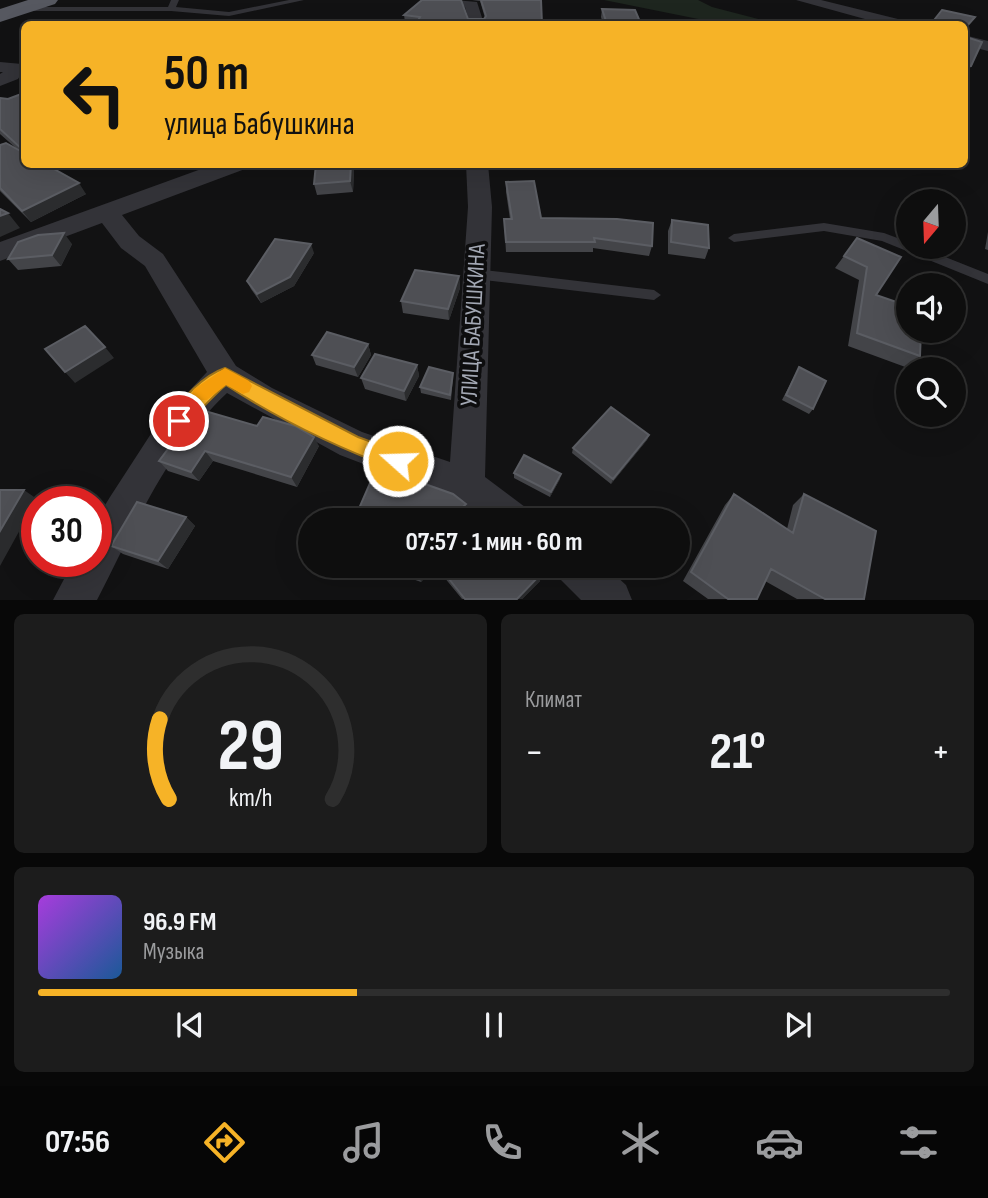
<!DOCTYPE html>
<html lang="ru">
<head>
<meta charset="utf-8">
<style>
	body { margin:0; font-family:"Sofia Sans Condensed",sans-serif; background:#1c1c1c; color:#f1f3f6; height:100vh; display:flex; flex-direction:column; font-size:26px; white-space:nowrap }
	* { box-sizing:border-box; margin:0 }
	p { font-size:23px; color:#9b9c9e }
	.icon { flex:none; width:38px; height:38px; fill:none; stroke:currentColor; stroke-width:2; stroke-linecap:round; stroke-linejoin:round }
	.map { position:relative; height:600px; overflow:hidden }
	.drawer { display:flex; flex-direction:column; gap:14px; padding:14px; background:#080808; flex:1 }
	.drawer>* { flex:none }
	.hud { position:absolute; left:21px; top:21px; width:947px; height:147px; border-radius:10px; box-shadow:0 7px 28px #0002,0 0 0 2px #2e2e2e; background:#f6b327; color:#111; overflow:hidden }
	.needle { width:46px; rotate:199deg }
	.fabs { position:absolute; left:896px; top:189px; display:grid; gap:14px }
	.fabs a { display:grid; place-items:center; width:70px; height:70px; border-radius:50%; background:#0e0e0e; box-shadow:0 7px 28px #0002,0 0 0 2px #2e2e2e; font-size:35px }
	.speed { position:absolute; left:21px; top:486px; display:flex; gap:14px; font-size:35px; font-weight:700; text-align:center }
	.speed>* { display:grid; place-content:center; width:91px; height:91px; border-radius:50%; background:#0e0e0e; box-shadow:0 7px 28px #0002,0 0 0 2px #2e2e2e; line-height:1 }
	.speed .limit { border:10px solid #d22; background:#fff; color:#111 }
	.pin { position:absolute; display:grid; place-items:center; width:60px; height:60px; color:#fff; margin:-30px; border:4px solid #fff; border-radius:50%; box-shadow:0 2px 7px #0007 }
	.me { position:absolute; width:77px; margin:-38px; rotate:290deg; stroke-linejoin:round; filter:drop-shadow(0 0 5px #0008) }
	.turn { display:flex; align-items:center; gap:24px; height:147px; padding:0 28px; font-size:32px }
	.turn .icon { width:91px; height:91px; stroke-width:2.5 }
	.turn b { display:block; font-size:49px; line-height:60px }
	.big { font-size:52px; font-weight:700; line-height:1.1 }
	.drawer .tile { flex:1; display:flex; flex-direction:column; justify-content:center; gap:10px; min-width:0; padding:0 24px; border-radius:10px; background:#1c1c1c }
	.drawer .dial { align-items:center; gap:0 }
	.dial svg { height:182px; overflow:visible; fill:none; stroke:#2e2e2e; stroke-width:7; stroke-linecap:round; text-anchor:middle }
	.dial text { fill:#f1f3f6; stroke:none }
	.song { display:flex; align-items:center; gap:21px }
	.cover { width:84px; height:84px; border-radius:10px; background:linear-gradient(135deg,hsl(280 70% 55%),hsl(210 70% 35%)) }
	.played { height:7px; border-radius:4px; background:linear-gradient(90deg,#f6b327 35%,#2e2e2e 35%) }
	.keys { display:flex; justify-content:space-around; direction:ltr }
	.heat { display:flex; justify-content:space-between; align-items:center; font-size:38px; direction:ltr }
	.drawer .tiles { flex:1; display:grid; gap:14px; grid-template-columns:1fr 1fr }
	.tile:last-child { grid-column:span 2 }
	.trip { position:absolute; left:298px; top:508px; width:392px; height:70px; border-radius:35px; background:#0e0e0e; box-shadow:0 7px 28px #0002,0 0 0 2px #2e2e2e; font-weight:700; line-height:70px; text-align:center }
	.tab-bar { display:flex; height:112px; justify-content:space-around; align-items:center; background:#060606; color:#9b9c9e }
	.tab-bar .icon { width:49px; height:49px }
	.tab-bar .on { color:#f6b327 }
	.tab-bar b { font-size:32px; color:#f1f3f6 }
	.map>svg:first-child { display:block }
	.green { fill:#1e261f }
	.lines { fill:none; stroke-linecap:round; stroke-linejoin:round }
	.service { fill:#333338; fill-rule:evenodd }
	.minor { fill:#333338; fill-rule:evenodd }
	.trunk { fill:#565860; fill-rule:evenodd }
	.wall { fill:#434448 }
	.shaded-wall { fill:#2b2c2e }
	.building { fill:#4e4f54; stroke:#5b5d63; stroke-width:2 }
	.route { fill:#f6b327; stroke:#a07419; stroke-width:2 }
	.slow { fill:#f59e0b }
	.labels { text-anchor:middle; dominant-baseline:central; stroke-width:7; stroke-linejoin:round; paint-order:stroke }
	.street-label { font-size:24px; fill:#a3a8b4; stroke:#0d0d0e }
</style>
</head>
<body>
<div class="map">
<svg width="988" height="600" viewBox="0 0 988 600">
	<rect width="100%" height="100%" fill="#121213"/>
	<path class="green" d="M604,0h94l14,7 65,17h-54z"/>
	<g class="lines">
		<path class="service" d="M171,0h8l-3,7 53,5 60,-12h15l-75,16 -58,-5h-149l-4,-2 4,-2h146z
			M824,223l60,10 24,9v5h12l68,27v10l-106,-43 -58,-10 -90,11 -6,-4 6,-4z
			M475,269l179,21 7,5 -7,5 -179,-21 -7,-5z"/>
		<path class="minor" d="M455,0l22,2 7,22h-14l-5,-17z
			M796,0h25l85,21 2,3h-25z
			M964,35l24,6v10l-24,-6z
			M0,62l22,2 2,5 -6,10 -18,7v-12l3,-2h-3z
			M215,164h33l-3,5 -123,46 17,21 24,18 73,112 36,22 90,44 88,30 18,-255 -2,-43h22l4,43 -7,270 40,30 6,13h-50l-26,-21 -115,-44 -113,-62c-60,56 -93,135 -130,207h-44l20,-38h23v-42l14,-23 46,-71 51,-54 -62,-106 -24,-18 -19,-25 -102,38v-19z
			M554,565h50l22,20 6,15h-51l-21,-21z"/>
		<path class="trunk" d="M28,0h30l-3,4 -55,18v-13z"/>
	</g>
	<path class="wall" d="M472,0h69l1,24h-125l-12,-2 -1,-7 80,4 1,-1 -5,-17z
		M602,9l39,15h-38l-2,-7z
		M24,93v71l62,30 -55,28 -31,-31v-46l17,4 -17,-15v-36l8,1z
		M354,169l-1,23 -36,3 -3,-11z
		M506,182l35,36 111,28 -3,10 -56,-8v4h-87l-2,-33h6l-4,-27z
		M672,220l37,28 -4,11 -37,-5v-23z
		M988,232v18l-3,-1z
		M72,244l-11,22 -43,4 -10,-11z
		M314,253l-20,33 -33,17 -10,-14 -4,-8z
		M844,256l57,1 -25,38 44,61 -12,12 -60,-22 11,-66 -24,-12z
		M459,276l1,12 -11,32 -46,-7 -2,-12z
		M368,344l3,11 -13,22 -42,-12 -4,-10z
		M417,365l2,11 -13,25 -41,-12 -4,-11z
		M799,367l14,42 -4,5 -27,-14z
		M453,373v5l-2,22 -30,-7 -1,-6z
		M198,409l121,37 -22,41 -84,-26 -14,20 -31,-10 -9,-10z
		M649,435l-2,5 -36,44 -39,-31 1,-5z
		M514,473l46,6 -10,18 -36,-19z
		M734,494l53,35 6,-24 11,-11 60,105h-67l-32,-18 -8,18h-49l-25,-18 42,-76z
		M186,517l9,9 -27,43 -45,-15 -12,-8z
		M403,565h130l7,16 -18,18h-60l-27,-33 -14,16 -17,-6 -3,-7z"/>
	<path class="shaded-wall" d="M971,66l-5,9h-2v-8z
		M351,164h2l1,5 -1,23 -3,-11z
		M79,183l7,11 -55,28 -9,-11z
		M8,213l12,15 -20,9v-21z
		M64,233l8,11 -11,22 -9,-11z
		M311,244l3,9 -20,33 -33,17 -4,-9z
		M459,276l1,12 -11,32 -1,-11z
		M368,344l3,11 -13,22 -4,-10z
		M105,347l9,11 -39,25 -10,-11z
		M417,365l2,11 -13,25 -2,-10z
		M649,435l-2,5 -36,44 2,-5z
		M314,437l5,9 -22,41 -6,-10z
		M205,451l8,10 -14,20 -8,-9z
		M561,474l-1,5 -10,18 1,-5z
		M24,490l13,9 -37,67v-35z
		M466,504v8l-7,8 -1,-8z
		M186,517l9,9 -27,43 -10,-8z
		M429,565l6,1 -14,16 -2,-6z
		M541,574l-1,7 -18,18h-5z"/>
	<path class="building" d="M422,0h39l7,19h16l2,-3 -5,-16h60l1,24h-126l4,-7 -16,-2z
		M602,9l33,1 6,14h-34z
		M942,10l33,7 -9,10v10l16,5 -11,24 -7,1v-43h-33z
		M678,22l2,2h-26z
		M24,93v58l-24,-22v-31l8,1z
		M6,143l18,10v11h21l34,19 -57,28 -22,-23v-43z
		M316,164h35l-1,17 -36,3z
		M534,181l7,37 76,1 36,4 -1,23 -58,-8 1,4h-89l-2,-23h8l-6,-37z
		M0,209l8,4 -8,3z
		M672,220l36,5 1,23 -38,-6z
		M64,233l-12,22 -44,4 10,-17 20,-7z
		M857,238l44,19 -25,38 32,11v25h13l-1,25 -63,-23 10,-66 -23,-11z
		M275,239l36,5 -21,33 -33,17 -10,-13z
		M415,270l44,6 -11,33 -47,-8z
		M85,326l20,21 -40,25 -20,-23z
		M327,332l41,12 -14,23 -42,-12z
		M375,354l42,11 -13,26 -43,-13z
		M429,367l24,6 -3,22 -30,-8z
		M799,367l27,14 -13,28 -27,-14z
		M611,407l38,28 -36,44 -40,-31z
		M198,409l59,17 6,-9 32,9 19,11 -23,40 -86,-26 -14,21 -32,-11z
		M524,455l37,19 -10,18 -37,-19z
		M377,467l76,27 13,10 -8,8 9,8h-113z
		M0,490h24l-24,41z
		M734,494l59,39 11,-39 72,37 -12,68h-39l-54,-30 -14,30h-29l-37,-27z
		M137,502l49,15 -28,44 -47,-15z
		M403,565h26l-10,11 -18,-7z
		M438,565h95l8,9 -24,25h-52z"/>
	<path class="route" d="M225,368l133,69 47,17 3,7 -3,7 -7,2c-60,-22 -118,-50 -172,-85 -12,9 -39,41 -47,44l-7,-2 -3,-6c10,-21 35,-46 56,-53z"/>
	<path class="slow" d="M225,368l24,13 3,5 -3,6 -6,2 -17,-9 -19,15h-13l-2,-6 2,-5z"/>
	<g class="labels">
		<g class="street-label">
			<text transform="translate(473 325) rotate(-87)">УЛИЦА БАБУШКИНА</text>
		</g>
	</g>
</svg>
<div class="fabs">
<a><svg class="needle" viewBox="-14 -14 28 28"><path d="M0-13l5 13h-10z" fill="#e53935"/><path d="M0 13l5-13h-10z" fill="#9b9c9e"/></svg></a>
<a><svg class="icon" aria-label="sound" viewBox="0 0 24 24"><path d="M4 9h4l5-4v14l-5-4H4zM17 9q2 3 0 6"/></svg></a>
<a><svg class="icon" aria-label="search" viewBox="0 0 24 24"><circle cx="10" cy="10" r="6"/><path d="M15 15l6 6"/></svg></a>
</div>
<div class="speed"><div class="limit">30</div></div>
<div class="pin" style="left:179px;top:421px;background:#d93025"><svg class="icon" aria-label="arrive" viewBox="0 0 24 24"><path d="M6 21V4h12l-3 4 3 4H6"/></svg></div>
<svg class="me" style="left:398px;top:461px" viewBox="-20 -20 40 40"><circle r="17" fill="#f6b327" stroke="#fff" stroke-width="3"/><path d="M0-11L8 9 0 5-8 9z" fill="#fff"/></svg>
<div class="trip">07:57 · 1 мин · 60 m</div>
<div class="hud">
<div class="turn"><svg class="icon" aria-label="left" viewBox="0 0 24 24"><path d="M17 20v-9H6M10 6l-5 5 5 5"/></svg><div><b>50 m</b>улица Бабушкина</div></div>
</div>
</div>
<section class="drawer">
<div class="tiles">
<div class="tile dial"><svg viewBox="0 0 100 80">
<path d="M14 69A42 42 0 1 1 86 69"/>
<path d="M14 69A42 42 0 0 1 10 34" stroke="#f6b327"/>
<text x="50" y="56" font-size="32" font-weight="700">29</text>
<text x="50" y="72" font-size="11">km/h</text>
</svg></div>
<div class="tile"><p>Климат</p>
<div class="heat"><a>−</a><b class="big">21°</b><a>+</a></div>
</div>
<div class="tile">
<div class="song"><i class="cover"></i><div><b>96.9 FM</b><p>Музыка</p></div></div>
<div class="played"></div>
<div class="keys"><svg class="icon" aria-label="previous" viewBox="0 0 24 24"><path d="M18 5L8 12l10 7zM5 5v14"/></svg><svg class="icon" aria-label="pause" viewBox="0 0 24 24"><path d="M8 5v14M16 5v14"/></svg><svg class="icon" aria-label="next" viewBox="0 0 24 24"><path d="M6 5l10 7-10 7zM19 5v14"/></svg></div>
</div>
</div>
</section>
<nav class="tab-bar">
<b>07:56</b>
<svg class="icon on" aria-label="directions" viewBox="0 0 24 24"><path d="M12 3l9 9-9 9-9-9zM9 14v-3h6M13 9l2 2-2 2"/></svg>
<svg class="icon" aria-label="music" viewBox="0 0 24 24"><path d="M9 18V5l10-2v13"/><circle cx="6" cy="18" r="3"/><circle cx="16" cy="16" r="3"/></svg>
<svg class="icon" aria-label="phone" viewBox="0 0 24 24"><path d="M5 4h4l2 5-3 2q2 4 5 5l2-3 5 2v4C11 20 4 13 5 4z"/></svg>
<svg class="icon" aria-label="climate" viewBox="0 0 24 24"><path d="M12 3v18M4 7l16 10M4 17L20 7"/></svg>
<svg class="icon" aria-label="car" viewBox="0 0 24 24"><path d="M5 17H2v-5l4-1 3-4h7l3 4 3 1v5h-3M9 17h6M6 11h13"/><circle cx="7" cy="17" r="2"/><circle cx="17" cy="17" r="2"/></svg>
<svg class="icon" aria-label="filters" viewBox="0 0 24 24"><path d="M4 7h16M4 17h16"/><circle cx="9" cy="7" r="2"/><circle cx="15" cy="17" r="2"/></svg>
</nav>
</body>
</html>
